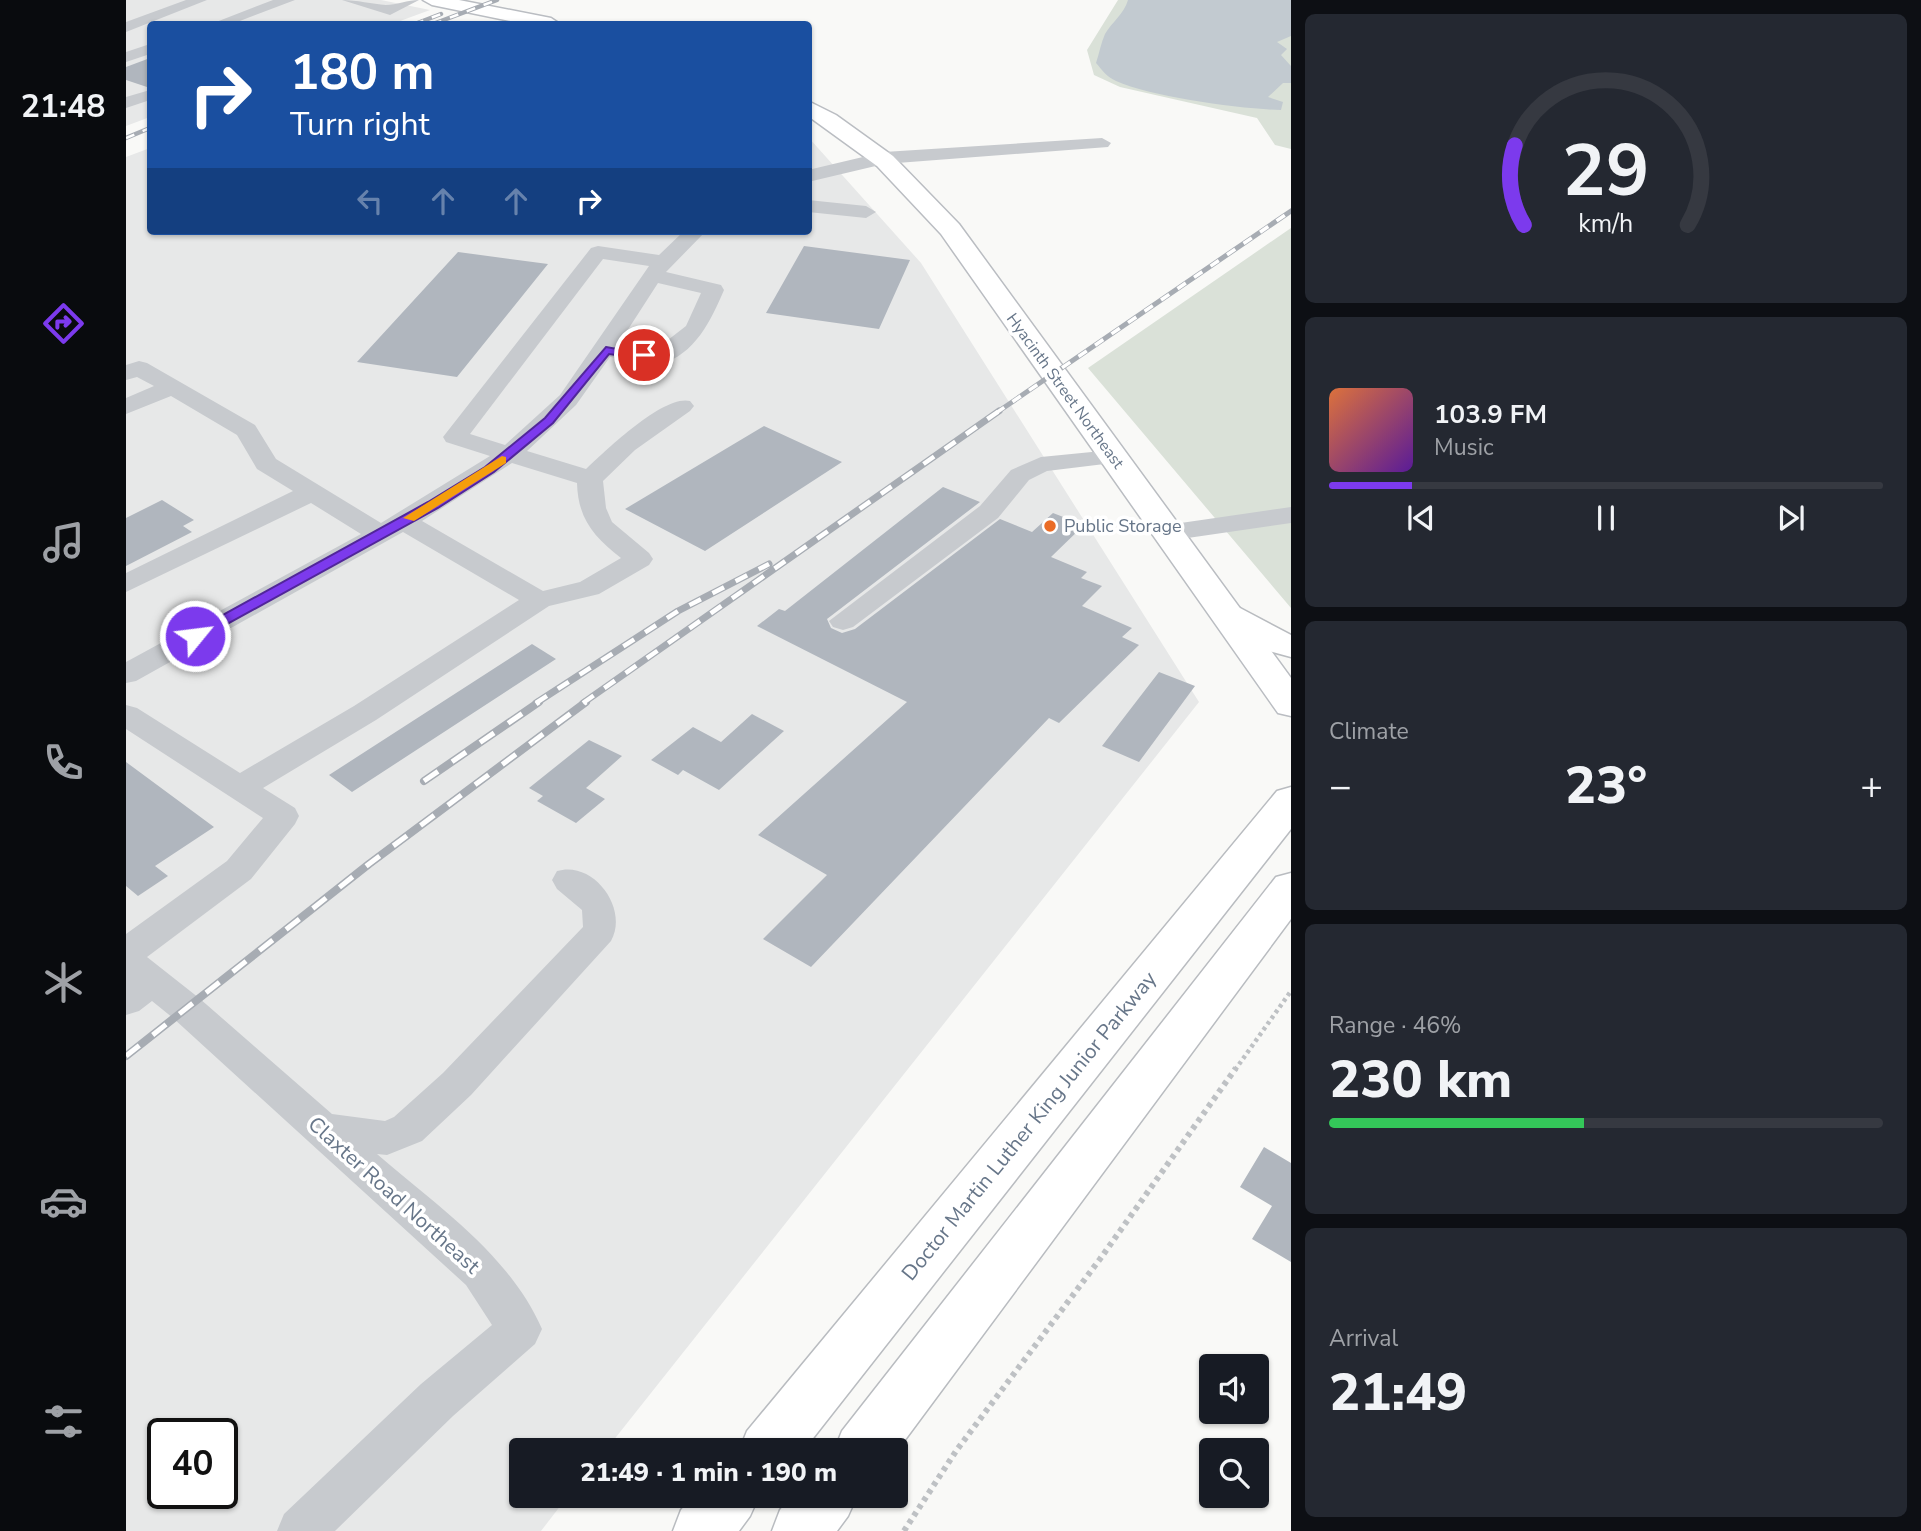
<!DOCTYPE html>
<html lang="en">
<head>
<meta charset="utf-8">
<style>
	body { margin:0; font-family:"Nunito Sans",sans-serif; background:#242831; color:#f1f3f6; height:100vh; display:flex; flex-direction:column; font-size:26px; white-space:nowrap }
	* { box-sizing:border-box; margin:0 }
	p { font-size:23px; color:#9ea1a6 }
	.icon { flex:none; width:38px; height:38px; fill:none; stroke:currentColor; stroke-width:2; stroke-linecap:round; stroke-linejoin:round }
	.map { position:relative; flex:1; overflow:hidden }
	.side { display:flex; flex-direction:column; gap:14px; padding:14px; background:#0d0f14; width:630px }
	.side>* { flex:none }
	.guide { position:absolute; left:21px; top:21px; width:665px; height:214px; border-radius:7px; box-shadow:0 2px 5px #0004; background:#1a4fa0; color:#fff; overflow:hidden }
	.buttons { position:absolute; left:1073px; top:1354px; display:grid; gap:14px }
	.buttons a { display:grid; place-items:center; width:70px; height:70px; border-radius:7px; background:#171b24; box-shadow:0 2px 5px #0004; font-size:35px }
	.speed { position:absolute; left:21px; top:1418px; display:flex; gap:14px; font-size:35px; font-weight:700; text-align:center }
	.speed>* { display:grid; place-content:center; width:91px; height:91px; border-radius:50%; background:#171b24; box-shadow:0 2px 5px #0004; line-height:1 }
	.speed .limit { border:4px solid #111; border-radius:10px; background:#fff; color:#111 }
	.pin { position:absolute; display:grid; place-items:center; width:60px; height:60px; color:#fff; margin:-30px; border:4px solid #fff; border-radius:50%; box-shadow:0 2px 7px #0007 }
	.me { position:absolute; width:77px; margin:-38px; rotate:61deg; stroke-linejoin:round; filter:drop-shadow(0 0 5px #0008) }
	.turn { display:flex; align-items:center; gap:24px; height:147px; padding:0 28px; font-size:32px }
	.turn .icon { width:91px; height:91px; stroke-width:2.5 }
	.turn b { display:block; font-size:49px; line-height:60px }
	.lanes { display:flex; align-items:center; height:66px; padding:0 28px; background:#0003; justify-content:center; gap:35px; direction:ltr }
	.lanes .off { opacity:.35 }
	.big { font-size:52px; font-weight:800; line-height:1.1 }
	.side .card { flex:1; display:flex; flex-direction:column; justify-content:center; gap:10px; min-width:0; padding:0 24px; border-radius:10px; background:#242831 }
	.side .dial { align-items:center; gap:0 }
	.dial svg { height:182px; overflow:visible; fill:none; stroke:#363941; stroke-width:7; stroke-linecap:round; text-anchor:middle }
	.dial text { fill:#f1f3f6; stroke:none }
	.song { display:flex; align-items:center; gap:21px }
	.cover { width:84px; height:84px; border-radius:10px; background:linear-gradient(135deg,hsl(20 70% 55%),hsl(270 70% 35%)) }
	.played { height:7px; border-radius:4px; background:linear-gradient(90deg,#7c3aed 15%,#363941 15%) }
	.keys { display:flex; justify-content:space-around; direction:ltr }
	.heat { display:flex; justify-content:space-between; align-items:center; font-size:38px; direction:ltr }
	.charge { height:10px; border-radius:5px; background:linear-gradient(90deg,#34c759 46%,#363941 0) }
	.trip { position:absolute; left:383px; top:1438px; width:399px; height:70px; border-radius:7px; background:#171b24; box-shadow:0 2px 5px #0004; font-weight:800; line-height:70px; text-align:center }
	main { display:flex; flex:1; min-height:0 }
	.menu { display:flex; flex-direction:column; width:126px; justify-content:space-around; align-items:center; background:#090b0e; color:#9ea1a6 }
	.menu .icon { width:49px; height:49px }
	.menu .selected { color:#7c3aed }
	.menu b { font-size:32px; color:#f1f3f6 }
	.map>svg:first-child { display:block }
	.built { fill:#e7e8e8; fill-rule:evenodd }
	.green { fill:#dae1d8 }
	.water { fill:#c2cad0 }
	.building { fill:#b0b6be }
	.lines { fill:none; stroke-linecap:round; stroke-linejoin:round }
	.major-casing { stroke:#babdc2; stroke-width:3 }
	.highway-casing { stroke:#b9bcc0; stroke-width:3 }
	.path-far1 { stroke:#bec1c4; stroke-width:4.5; stroke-dasharray:3.5 3.5; stroke-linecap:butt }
	.path { stroke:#bec1c4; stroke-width:6; stroke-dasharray:4.5 4.5; stroke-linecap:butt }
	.minor { fill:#c7cace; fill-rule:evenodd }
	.major { fill:#fff; fill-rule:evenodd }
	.highway { fill:#fff; fill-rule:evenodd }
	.rail-far3-casing { stroke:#a7acb3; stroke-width:4.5 }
	.rail-far2-casing { stroke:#a7acb3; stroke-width:5 }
	.rail-far1-casing { stroke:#a7acb3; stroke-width:7 }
	.rail-casing { stroke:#a7acb3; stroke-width:8 }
	.rail-far3 { stroke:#fff; stroke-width:2.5; stroke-dasharray:9; stroke-linecap:butt }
	.rail-far2 { stroke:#fff; stroke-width:3.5; stroke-dasharray:10; stroke-linecap:butt }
	.rail-far1 { stroke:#fff; stroke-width:4.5; stroke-dasharray:13; stroke-linecap:butt }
	.rail { stroke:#fff; stroke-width:5; stroke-dasharray:17; stroke-linecap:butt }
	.route { fill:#7c3aed; stroke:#51269a; stroke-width:2 }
	.slow { fill:#f59e0b }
	.poi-dot { fill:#ea6c26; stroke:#fff; stroke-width:2.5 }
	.labels { text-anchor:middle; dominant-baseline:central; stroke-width:7; stroke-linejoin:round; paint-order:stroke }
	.far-street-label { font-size:16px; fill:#677689; stroke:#fff }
	.poi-label { font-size:18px; fill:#677689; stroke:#fff; text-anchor:start }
	.near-street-label { font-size:21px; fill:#677689; stroke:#fff }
</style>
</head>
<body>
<main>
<nav class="menu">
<b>21:48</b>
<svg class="icon selected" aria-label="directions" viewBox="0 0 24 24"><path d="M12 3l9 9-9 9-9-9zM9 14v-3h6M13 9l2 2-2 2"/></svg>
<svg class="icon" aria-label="music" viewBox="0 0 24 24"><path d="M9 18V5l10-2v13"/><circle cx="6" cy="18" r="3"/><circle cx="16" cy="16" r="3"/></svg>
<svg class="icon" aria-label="phone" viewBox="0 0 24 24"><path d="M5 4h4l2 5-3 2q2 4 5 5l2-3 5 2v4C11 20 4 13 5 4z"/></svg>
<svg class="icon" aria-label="climate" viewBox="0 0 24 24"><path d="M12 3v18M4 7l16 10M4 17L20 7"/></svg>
<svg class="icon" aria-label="car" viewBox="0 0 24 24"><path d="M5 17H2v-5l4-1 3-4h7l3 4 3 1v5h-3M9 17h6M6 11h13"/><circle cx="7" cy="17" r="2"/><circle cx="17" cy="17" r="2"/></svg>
<svg class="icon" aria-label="filters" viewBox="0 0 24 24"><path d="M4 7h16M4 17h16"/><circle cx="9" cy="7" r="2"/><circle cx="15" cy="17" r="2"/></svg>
</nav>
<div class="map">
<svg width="1165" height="1531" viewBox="0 0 1165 1531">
	<rect width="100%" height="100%" fill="#f9f9f7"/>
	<path class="built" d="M0,0h255l49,10 -38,14h-242v93l-24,9z
		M683,138l112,125 278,439 -594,749h-83v45h46l-27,35h-415v-1374l24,-9v83h658zM37,1433h59v60h-59z"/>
	<path class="green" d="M992,0h173v149l-16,-4 -18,-27 -137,-31 -26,-12 -7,-25z
		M1165,228v380l-203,-240z"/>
	<path class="water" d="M1002,0h163v36l-14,6 10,7 -6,6 10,11v17h-8l-15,14 15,5 -2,8c-41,-1 -129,-13 -165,-29 -9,-4 -14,-11 -20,-18 3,-9 5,-20 9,-29 7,-12 19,-20 23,-34z"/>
	<path class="building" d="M24,58v30l-24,-8v-13z
		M678,246l106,14 -31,69 -113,-16z
		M332,252l90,12 -91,113 -100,-15z
		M638,426l78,36 -137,89 -80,-42z
		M817,487l37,15 -153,117 4,9 11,5 13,-4 145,-110 32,13 21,-19 31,12 -33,32 36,15 -6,6 21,8 -20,20 50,22 -10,9 17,8 -80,78 -10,-5 -238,249 -48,-28 64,-64 -69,-40 149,-133 -150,-76 22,-17 6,2z
		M36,500l32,20 -11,6 9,6 -66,34v-48z
		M406,644l24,15 -204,133 -23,-17z
		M1033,672l36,14 -56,76 -37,-16z
		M626,714l32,17 -65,59 -36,-20 -5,5 -27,-15 42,-33 28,15z
		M463,740l33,16 -36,32 19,11 -29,24 -39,-22 6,-5 -14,-8z
		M0,762l88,65 -59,39 13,10 -30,20 -12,-10z
		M1138,1147l27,16v99l-39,-23 20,-33 -32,-19z"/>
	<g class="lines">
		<defs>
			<path id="major" d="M297,0h36l92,18 9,6h-35l-93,-19z
				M682,101l28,14 57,41 66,68 332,454v38l-13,-3 -337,-479 -64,-68 -69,-50z"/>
			<path id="highway" d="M1102,604l12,4 51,27v22l-26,-7 -49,-28 -5,-7 5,-7z
				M1165,787v42l-488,622h-64l8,-20 530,-640z
				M1165,873v46l-395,533 -62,-1 8,-20 434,-554z
				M567,1496h66l-9,20 -11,15h-66l8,-21z
				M665,1496h66l-9,20 -11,15h-65l8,-21z"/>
		</defs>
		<use href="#major" class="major-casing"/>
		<use href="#highway" class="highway-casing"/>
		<path class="path-far1" d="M1109,1070l56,-79"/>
		<path class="path" d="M778,1531l52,-80 144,-192 136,-191"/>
		<path class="minor" d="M60,0h21l-81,32v-10z
			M147,0h22l-63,24h-21z
			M216,0c15,0 30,4 44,5 10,0 22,-5 33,-5l-29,15z
			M24,44v10l-24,8v-10z
			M24,90v10l-24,8v-11z
			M976,138l9,5 -3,4 -224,17 -76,18v-12l76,-18z
			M682,200l58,6 10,6 -10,6 -58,-6z
			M558,231h22l-40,41 55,13 3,5c-13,30 -29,65 -64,74l-50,-7 -34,48 -49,46 59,18c19,-18 78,-75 104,-68l4,5 -4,5 -55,39 -32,31 3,27 6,14 37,31 4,6 -4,6 -50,29 -50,12 -173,114 -113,68 32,20 4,8 -4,8 -44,55 -104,78 52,41 133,116 53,7 9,-4 49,-44 140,-146 -1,-17 -25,-21 -5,-9 5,-9c37,-11 72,38 54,70l-140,154 -49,46 -35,14 -10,-1c60,52 132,100 165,175l-7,15 -82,72 -118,115h-58l7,-17 137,-130 71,-59 -26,-40 -293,-267 -21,-17 -13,10 -13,4v-81l101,-73 36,-43 -137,-89v-24l11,3 103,65 114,-67 165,-106 -116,-68 -267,149 -10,2v-21l235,-128 -50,-31 -185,89v-19l167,-82 -36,-22 -20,-34 -66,-39 -45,18v-16l28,-12 -17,-9 -11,3v-15l13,-4 8,2 108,62 21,34 105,64 109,-67 -44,-14 -3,-5 148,-189 7,-2 61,9zM477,259l46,7 -89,129 -55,50 -35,-11zM532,283l43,10 -15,33 -31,24 -37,-5zM386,463l65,20c1,36 17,54 44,75l-41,24 -37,9 -121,-70z
			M986,450l9,2 3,5 -3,5 -74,9 -18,9 -31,38 -145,109 -10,3 -10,-3 -4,-6 151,-115 31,-36 30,-13z
			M1165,507v16l-124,18 -9,-2 -4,-6 4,-6 9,-2z"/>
		<use href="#major" class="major"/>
		<use href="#highway" class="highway"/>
		<defs>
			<path id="rail-far3" d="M289,24l26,-10
				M307,24l64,-24
				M0,138l24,-10"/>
			<path id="rail-far2" d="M870,413l295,-202"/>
			<path id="rail-far1" d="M410,703l142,-92 91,-47
				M457,703l416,-292"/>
			<path id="rail" d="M298,781l115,-79
				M0,1056l243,-192 217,-162"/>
		</defs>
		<use href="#rail-far3" class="rail-far3-casing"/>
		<use href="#rail-far2" class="rail-far2-casing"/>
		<use href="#rail-far1" class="rail-far1-casing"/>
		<use href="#rail" class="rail-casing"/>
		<use href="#rail-far3" class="rail-far3"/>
		<use href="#rail-far2" class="rail-far2"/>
		<use href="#rail-far1" class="rail-far1"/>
		<use href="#rail" class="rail"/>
	</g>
	<path class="route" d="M480,347l44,8 -6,4 -35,-5 -56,69 -59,49 -56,36 -238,131h-10v-6l238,-131 57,-35 60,-49z"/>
	<path class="slow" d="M376,456l4,1v6l-92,58 -11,-3z"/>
	<circle class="poi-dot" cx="924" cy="526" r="7"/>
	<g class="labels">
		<g class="far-street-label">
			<text transform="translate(939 391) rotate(54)">Hyacinth Street Northeast</text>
		</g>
		<g class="poi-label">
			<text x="938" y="526">Public Storage</text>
		</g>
		<g class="near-street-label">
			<text transform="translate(903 1126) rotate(-51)">Doctor Martin Luther King Junior Parkway</text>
			<text transform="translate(268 1195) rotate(42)">Claxter Road Northeast</text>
		</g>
	</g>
</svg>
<div class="buttons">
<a><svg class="icon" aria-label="sound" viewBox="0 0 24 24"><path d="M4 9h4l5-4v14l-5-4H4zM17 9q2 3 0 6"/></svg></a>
<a><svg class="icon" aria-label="search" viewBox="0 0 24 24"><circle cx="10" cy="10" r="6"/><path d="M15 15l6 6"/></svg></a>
</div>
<div class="speed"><div class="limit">40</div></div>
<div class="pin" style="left:518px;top:355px;background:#d93025"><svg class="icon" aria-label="arrive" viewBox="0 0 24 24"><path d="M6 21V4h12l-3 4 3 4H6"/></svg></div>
<svg class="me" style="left:69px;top:636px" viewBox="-20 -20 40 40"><circle r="17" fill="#7c3aed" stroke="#fff" stroke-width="3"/><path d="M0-11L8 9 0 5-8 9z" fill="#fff"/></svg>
<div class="trip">21:49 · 1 min · 190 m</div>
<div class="guide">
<div class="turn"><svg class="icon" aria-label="right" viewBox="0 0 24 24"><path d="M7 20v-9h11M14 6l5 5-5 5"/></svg><div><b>180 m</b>Turn right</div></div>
<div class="lanes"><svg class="icon off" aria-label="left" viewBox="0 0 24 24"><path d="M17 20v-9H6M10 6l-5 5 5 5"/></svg><svg class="icon off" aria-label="ahead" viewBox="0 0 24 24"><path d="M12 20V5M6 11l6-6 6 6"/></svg><svg class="icon off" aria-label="ahead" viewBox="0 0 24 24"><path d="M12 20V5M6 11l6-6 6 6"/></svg><svg class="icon" aria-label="right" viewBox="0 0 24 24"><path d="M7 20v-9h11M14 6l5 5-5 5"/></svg></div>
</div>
</div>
<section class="side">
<div class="card dial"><svg viewBox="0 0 100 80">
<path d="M14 69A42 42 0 1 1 86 69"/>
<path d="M14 69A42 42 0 0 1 10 34" stroke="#7c3aed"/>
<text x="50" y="56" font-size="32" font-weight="700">29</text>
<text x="50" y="72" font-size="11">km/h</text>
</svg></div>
<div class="card">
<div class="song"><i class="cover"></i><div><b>103.9 FM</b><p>Music</p></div></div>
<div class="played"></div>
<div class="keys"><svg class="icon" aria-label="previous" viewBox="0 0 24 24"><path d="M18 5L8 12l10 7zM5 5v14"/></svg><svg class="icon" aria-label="pause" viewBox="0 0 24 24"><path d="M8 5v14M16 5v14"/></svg><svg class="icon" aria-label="next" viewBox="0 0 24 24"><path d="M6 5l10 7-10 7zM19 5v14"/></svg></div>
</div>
<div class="card"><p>Climate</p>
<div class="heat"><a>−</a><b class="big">23°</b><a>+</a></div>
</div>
<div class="card"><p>Range · 46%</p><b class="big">230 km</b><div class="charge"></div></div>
<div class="card"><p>Arrival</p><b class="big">21:49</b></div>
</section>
</main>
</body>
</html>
